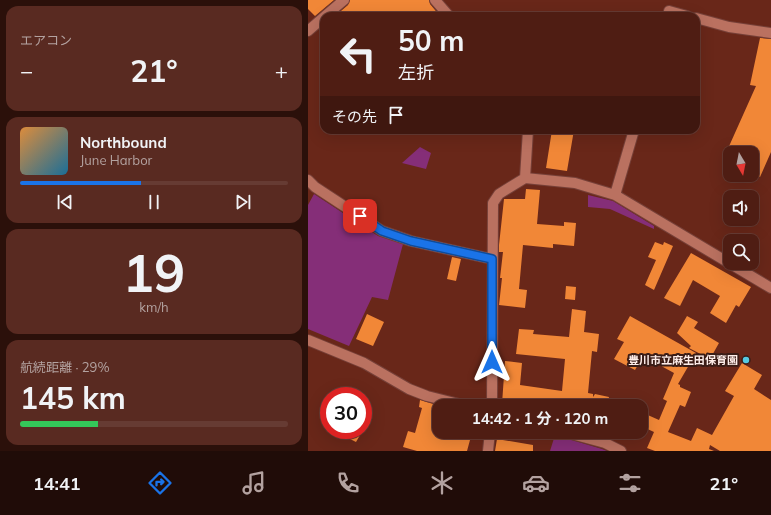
<!DOCTYPE html>
<html lang="ja">
<head>
<meta charset="utf-8">
<style>
	body { margin:0; font-family:Mulish,"Noto Sans JP",sans-serif; background:#592a21; color:#f1f3f6; height:100vh; display:flex; flex-direction:column; font-size:15px; white-space:nowrap }
	* { box-sizing:border-box; margin:0 }
	p { font-size:13px; color:#b3a2a0 }
	.icon { flex:none; width:22px; height:22px; fill:none; stroke:currentColor; stroke-width:2; stroke-linecap:round; stroke-linejoin:round }
	.map { position:relative; flex:1; overflow:hidden }
	.side { display:flex; flex-direction:column; gap:6px; padding:6px; background:#2b100a; width:308px }
	.side>* { flex:none }
	.guide { position:absolute; left:12px; top:12px; width:380px; height:122px; border-radius:12px; box-shadow:0 4px 16px #0002,0 0 0 1px #663b33; background:#4f1d13; color:#f1f3f6; overflow:hidden }
	.needle { width:26px; rotate:170deg }
	.tools { position:absolute; left:415px; top:146px; display:grid; gap:8px }
	.tools a { display:grid; place-items:center; width:36px; height:36px; border-radius:8px; background:#4f1d13; box-shadow:0 4px 16px #0002,0 0 0 1px #663b33; font-size:20px }
	.speed { position:absolute; left:12px; top:387px; display:flex; gap:8px; font-size:20px; font-weight:700; text-align:center }
	.speed>* { display:grid; place-content:center; width:52px; height:52px; border-radius:50%; background:#4f1d13; box-shadow:0 4px 16px #0002,0 0 0 1px #663b33; line-height:1 }
	.speed .limit { border:6px solid #d22; background:#fff; color:#111 }
	.pin { position:absolute; display:grid; place-items:center; width:34px; height:34px; color:#fff; margin:-17px; border-radius:8px; box-shadow:0 2px 6px #0006 }
	.me { position:absolute; width:44px; margin:-22px; rotate:0deg; stroke-linejoin:round; filter:drop-shadow(0 0 3px #0008) }
	.turn { display:flex; align-items:center; gap:14px; height:84px; padding:0 12px; font-size:18px }
	.turn .icon { width:52px; height:52px; stroke-width:2.5 }
	.turn b { display:block; font-size:28px; line-height:34px }
	.then { display:flex; align-items:center; height:38px; padding:0 12px; background:#0003; gap:8px; font-size:15px }
	.big { font-size:30px; font-weight:700; line-height:1.1 }
	.side .card { flex:1; display:flex; flex-direction:column; justify-content:center; gap:6px; min-width:0; padding:0 14px; border-radius:12px; background:#592a21 }
	.side .dial { align-items:center; gap:0 }
	.dial b { font-size:52px; line-height:1 }
	.song { display:flex; align-items:center; gap:12px }
	.cover { width:48px; height:48px; border-radius:6px; background:linear-gradient(135deg,hsl(30 70% 55%),hsl(200 70% 35%)) }
	.played { height:4px; border-radius:2px; background:linear-gradient(90deg,#1a73e8 45%,#663b33 45%) }
	.keys { display:flex; justify-content:space-around; direction:ltr }
	.heat { display:flex; justify-content:space-between; align-items:center; font-size:22px; direction:ltr }
	.charge { height:6px; border-radius:3px; background:linear-gradient(90deg,#34c759 29%,#663b33 0) }
	.trip { position:absolute; left:124px; top:399px; width:216px; height:40px; border-radius:12px; background:#4f1d13; box-shadow:0 4px 16px #0002,0 0 0 1px #663b33; font-weight:700; line-height:40px; text-align:center }
	.dock { display:flex; height:64px; justify-content:space-around; align-items:center; background:#200c08; color:#b3a2a0 }
	.dock .icon { width:28px; height:28px }
	.dock .on { color:#1a73e8 }
	.dock b { font-size:18px; color:#f1f3f6 }
	main { display:flex; flex:1; min-height:0 }
	.map>svg:first-child { display:block }
	.green { fill:#852e78 }
	.building { fill:#f18737 }
	.lines { fill:none; stroke-linecap:round; stroke-linejoin:round }
	.minor-casing { stroke:#764038; stroke-width:12 }
	.minor { stroke:#ba7160; stroke-width:10 }
	.route-casing { stroke:#114b97; stroke-width:10 }
	.route { stroke:#1a73e8; stroke-width:7 }
	.poi-dot { fill:#56c9e1; stroke:#3a1c16; stroke-width:1.5 }
	.labels { text-anchor:middle; dominant-baseline:central; stroke-width:4; stroke-linejoin:round; paint-order:stroke }
	.poi-label { font-size:11px; font-weight:bold; fill:#feede9; stroke:#3a1c16; text-anchor:end }
</style>
</head>
<body>
<main>
<section class="side">
<div class="card"><p>エアコン</p>
<div class="heat"><a>−</a><b class="big">21°</b><a>+</a></div>
</div>
<div class="card">
<div class="song"><i class="cover"></i><div><b>Northbound</b><p>June Harbor</p></div></div>
<div class="played"></div>
<div class="keys"><svg class="icon" aria-label="previous" viewBox="0 0 24 24"><path d="M18 5L8 12l10 7zM5 5v14"/></svg><svg class="icon" aria-label="pause" viewBox="0 0 24 24"><path d="M8 5v14M16 5v14"/></svg><svg class="icon" aria-label="next" viewBox="0 0 24 24"><path d="M6 5l10 7-10 7zM19 5v14"/></svg></div>
</div>
<div class="card dial"><b>19</b><p>km/h</p></div>
<div class="card"><p>航続距離 · 29%</p><b class="big">145 km</b><div class="charge"></div></div>
</section>
<div class="map">
<svg width="463" height="451" viewBox="0 0 463 451">
	<rect width="100%" height="100%" fill="#692719"/>
	<path class="green" d="M112,147l11,6 -5,16 -24,-6z
		M6,194l64,42 25,8 -15,56 -16,-3 -23,49 -41,-17v-124z
		M280,195l25,6 41,25v3l-44,-20 -22,-2z
		M247,435l47,14 5,2h-57z"/>
	<path class="building" d="M0,0h26l-19,16 -7,-7z
		M42,0h79l1,4 10,12h-105l13,-11z
		M452,38l11,1v113l-11,25 -8,-3v-21h-26l30,-67 -6,-1z
		M244,130h22l-7,41 -21,-3z
		M218,189l14,1 -3,34 27,2v-4l12,1 -2,23 -21,-2v4l-30,-3 -4,44 8,1 -2,18 -26,-3 3,-27h-2l3,-26h-4v-7l5,-46h21z
		M347,242l8,3 1,-3 9,4 -19,44 -9,-5 11,-25 -8,-3z
		M383,253l60,34 -12,20 -3,-2 -10,18 -16,-10 10,-17 -27,-16 -13,26 -16,-8z
		M144,257l9,2 -5,22 -9,-2z
		M258,286l10,1 -1,13 -10,-1z
		M264,309l14,2 -2,21 15,2 -2,18 -5,-1 -4,42 5,1v3l2,-3 14,3 -2,9h-79l-26,-2 3,-43 17,2 -2,22 42,6 3,-32 -49,-5 3,-25 15,1 -1,4 36,3z
		M59,314l17,8 -11,24 -17,-7z
		M322,316l66,37 -18,31 2,1v2l11,5 -6,15 -5,-2 -12,27 23,9 6,-13 15,7 22,-39 -9,-5 17,-28 20,12 -8,14 17,11v51h-51l-10,-6 -1,4 5,2h-59l-8,-3 7,-16 -13,-6v-14l18,8 8,-19 -4,-2 11,-26 -31,-17 -8,14 -21,-11 10,-17 -7,-3z
		M379,316l11,6 -4,6 25,15 -9,16 -21,-11 2,-2 -14,-13z
		M112,400l20,6 -5,19 4,1v6h17l-1,4 15,4 -3,11h-50l-14,-4 5,-16 7,2 7,-25 -3,-1z
		M24,430h31l-7,12z
		M189,439l36,6v6h-38z"/>
	<g class="lines">
		<defs>
			<path id="minor" d="M127,0l14,16
				M17,16l19,-16
				M360,16l1,-5 18,5
				M388,18l33,9 42,6
				M0,31l16,-14
				M217,178l3,-48
				M0,180l7,7 67,44 29,10 81,18
				M307,195l19,-65
				M0,340l56,23 45,26 18,7 40,10
				M184,406l1,-203 6,-9 26,-16 50,5 40,12 156,93
				M256,432l41,11 16,8
				M180,451l2,-19"/>
		</defs>
		<use href="#minor" class="minor-casing"/>
		<use href="#minor" class="minor"/>
	</g>
	<g class="lines">
		<defs>
			<path id="route" d="M52,216l22,15 29,10 81,18v103"/>
		</defs>
		<use href="#route" class="route-casing"/>
		<use href="#route" class="route"/>
	</g>
	<circle class="poi-dot" cx="438" cy="360" r="4"/>
	<g class="labels">
		<g class="poi-label">
			<text x="430" y="360">豊川市立麻生田保育園</text>
		</g>
	</g>
</svg>
<div class="tools">
<a><svg class="needle" viewBox="-14 -14 28 28"><path d="M0-13l5 13h-10z" fill="#e53935"/><path d="M0 13l5-13h-10z" fill="#b3a2a0"/></svg></a>
<a><svg class="icon" aria-label="sound" viewBox="0 0 24 24"><path d="M4 9h4l5-4v14l-5-4H4zM17 9q2 3 0 6"/></svg></a>
<a><svg class="icon" aria-label="search" viewBox="0 0 24 24"><circle cx="10" cy="10" r="6"/><path d="M15 15l6 6"/></svg></a>
</div>
<div class="speed"><div class="limit">30</div></div>
<div class="pin" style="left:52px;top:216px;background:#d93025"><svg class="icon" aria-label="arrive" viewBox="0 0 24 24"><path d="M6 21V4h12l-3 4 3 4H6"/></svg></div>
<svg class="me" style="left:184px;top:362px" viewBox="-20 -20 40 40"><path d="M0-17L14 15 0 8-14 15z" fill="#1a73e8" stroke="#fff" stroke-width="4"/></svg>
<div class="trip">14:42 · 1 分 · 120 m</div>
<div class="guide">
<div class="turn"><svg class="icon" aria-label="left" viewBox="0 0 24 24"><path d="M17 20v-9H6M10 6l-5 5 5 5"/></svg><div><b>50 m</b>左折</div></div>
<div class="then">その先<svg class="icon" aria-label="arrive" viewBox="0 0 24 24"><path d="M6 21V4h12l-3 4 3 4H6"/></svg></div>
</div>
</div>
</main>
<nav class="dock">
<b>14:41</b>
<svg class="icon on" aria-label="directions" viewBox="0 0 24 24"><path d="M12 3l9 9-9 9-9-9zM9 14v-3h6M13 9l2 2-2 2"/></svg>
<svg class="icon" aria-label="music" viewBox="0 0 24 24"><path d="M9 18V5l10-2v13"/><circle cx="6" cy="18" r="3"/><circle cx="16" cy="16" r="3"/></svg>
<svg class="icon" aria-label="phone" viewBox="0 0 24 24"><path d="M5 4h4l2 5-3 2q2 4 5 5l2-3 5 2v4C11 20 4 13 5 4z"/></svg>
<svg class="icon" aria-label="climate" viewBox="0 0 24 24"><path d="M12 3v18M4 7l16 10M4 17L20 7"/></svg>
<svg class="icon" aria-label="car" viewBox="0 0 24 24"><path d="M5 17H2v-5l4-1 3-4h7l3 4 3 1v5h-3M9 17h6M6 11h13"/><circle cx="7" cy="17" r="2"/><circle cx="17" cy="17" r="2"/></svg>
<svg class="icon" aria-label="filters" viewBox="0 0 24 24"><path d="M4 7h16M4 17h16"/><circle cx="9" cy="7" r="2"/><circle cx="15" cy="17" r="2"/></svg>
<b>21°</b>
</nav>
</body>
</html>
